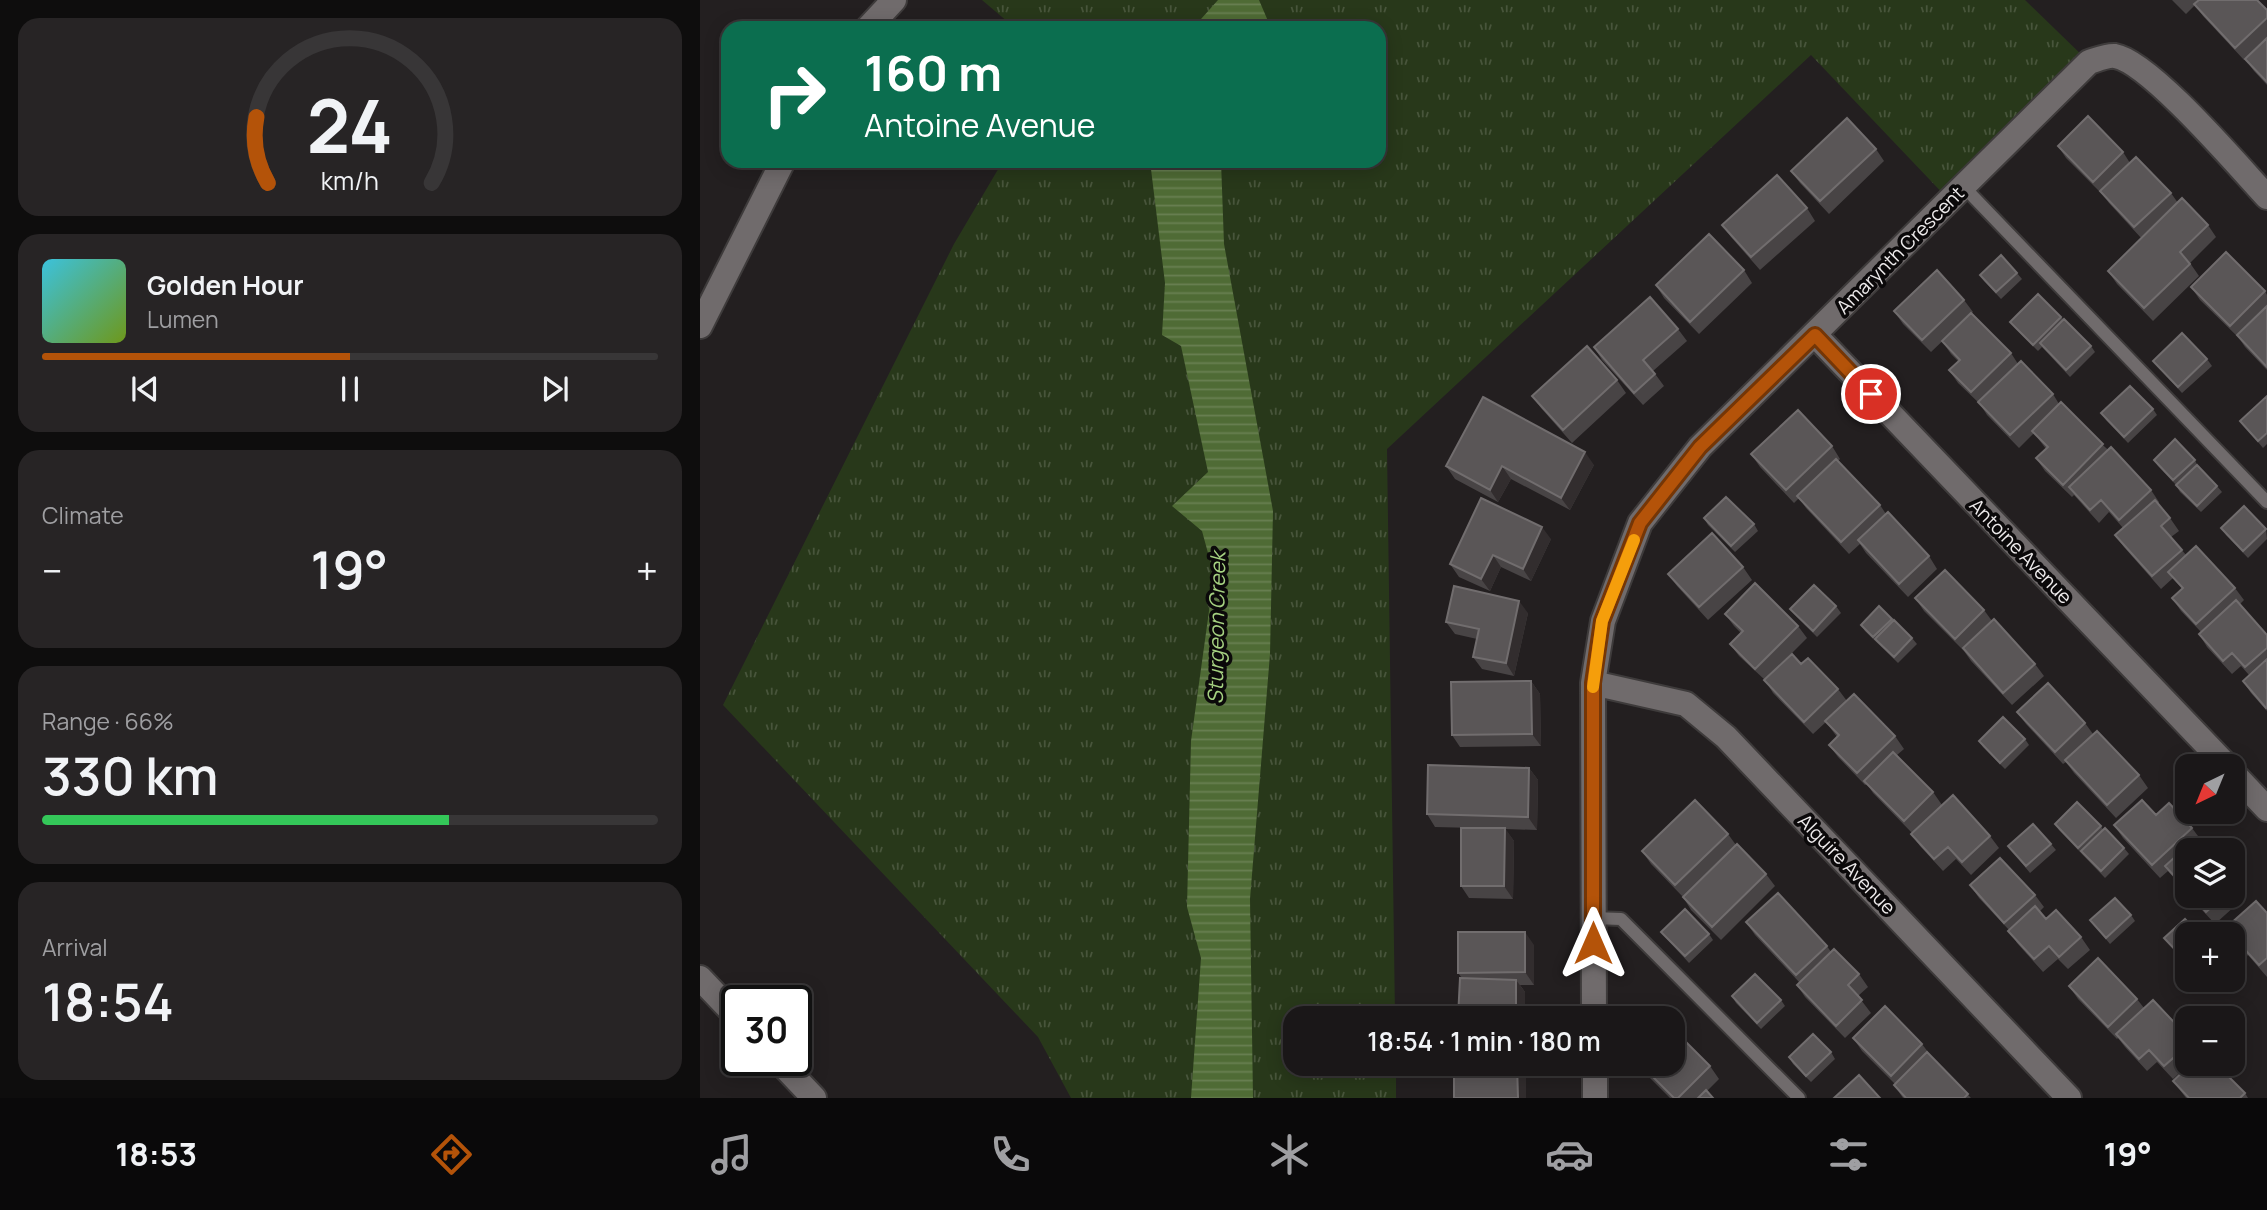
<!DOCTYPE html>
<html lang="en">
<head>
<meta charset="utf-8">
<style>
	body { margin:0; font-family:Manrope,sans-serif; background:#272425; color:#f1f3f6; height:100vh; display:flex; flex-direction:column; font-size:26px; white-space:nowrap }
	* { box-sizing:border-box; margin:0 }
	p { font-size:23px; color:#9f9fa2 }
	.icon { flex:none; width:38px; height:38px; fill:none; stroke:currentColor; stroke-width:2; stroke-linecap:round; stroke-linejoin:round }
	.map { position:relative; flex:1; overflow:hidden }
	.sheet { display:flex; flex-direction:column; gap:18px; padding:18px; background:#0e0d0d; width:700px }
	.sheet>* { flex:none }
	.guide { position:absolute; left:21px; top:21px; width:665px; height:147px; border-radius:21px; box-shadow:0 4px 18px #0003,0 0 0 2px #383637; background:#0b6e4f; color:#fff; overflow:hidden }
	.needle { width:46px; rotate:223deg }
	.controls { position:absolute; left:1475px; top:754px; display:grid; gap:14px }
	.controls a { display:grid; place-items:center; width:70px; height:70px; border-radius:14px; background:#1a1718; box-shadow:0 4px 18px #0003,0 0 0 2px #383637; font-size:35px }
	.speed { position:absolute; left:21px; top:985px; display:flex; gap:14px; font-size:35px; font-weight:700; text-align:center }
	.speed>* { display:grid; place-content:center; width:91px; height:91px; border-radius:50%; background:#1a1718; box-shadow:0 4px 18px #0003,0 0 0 2px #383637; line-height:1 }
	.speed .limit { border:4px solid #111; border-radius:10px; background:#fff; color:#111 }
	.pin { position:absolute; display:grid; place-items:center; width:60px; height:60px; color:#fff; margin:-30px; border:4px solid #fff; border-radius:50%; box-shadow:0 2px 7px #0007 }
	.me { position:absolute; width:77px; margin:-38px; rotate:0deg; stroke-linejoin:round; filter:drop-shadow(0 0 5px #0008) }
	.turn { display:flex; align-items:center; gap:24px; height:147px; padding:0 28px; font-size:32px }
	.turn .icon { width:91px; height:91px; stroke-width:2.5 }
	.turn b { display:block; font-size:49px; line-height:60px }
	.big { font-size:52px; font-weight:600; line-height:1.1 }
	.sheet .tile { flex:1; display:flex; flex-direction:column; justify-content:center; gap:10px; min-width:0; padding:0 24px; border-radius:21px; background:#272425 }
	.sheet .dial { align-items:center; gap:0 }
	.dial svg { height:182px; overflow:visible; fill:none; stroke:#383637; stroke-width:7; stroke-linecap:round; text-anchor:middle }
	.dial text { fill:#f1f3f6; stroke:none }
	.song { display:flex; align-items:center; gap:21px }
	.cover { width:84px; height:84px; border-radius:10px; background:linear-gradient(135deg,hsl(190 70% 55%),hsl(80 70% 35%)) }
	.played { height:7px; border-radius:4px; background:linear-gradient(90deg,#b45309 50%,#383637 50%) }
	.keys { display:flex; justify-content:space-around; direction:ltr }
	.heat { display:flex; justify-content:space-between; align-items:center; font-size:38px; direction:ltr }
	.charge { height:10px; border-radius:5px; background:linear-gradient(90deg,#34c759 66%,#383637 0) }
	.trip { position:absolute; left:583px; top:1006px; width:402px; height:70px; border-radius:21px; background:#1a1718; box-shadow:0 4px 18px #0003,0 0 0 2px #383637; font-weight:600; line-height:70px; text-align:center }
	.tabs { display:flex; height:112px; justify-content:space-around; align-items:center; background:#0a090a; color:#9f9fa2 }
	.tabs .icon { width:49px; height:49px }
	.tabs .active { color:#b45309 }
	.tabs b { font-size:32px; color:#f1f3f6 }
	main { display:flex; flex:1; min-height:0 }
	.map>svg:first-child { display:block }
	.park { fill:url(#park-tufts) }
	.water { fill:url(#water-rules) }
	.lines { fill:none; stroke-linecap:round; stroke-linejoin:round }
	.service-casing { stroke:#3e3b3b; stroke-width:16 }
	.minor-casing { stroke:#3e3b3b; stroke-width:28 }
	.service { stroke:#706b6c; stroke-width:12 }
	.minor { stroke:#706b6c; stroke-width:24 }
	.wall { fill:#484445 }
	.shaded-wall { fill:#322d2e }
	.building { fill:#5a5657; stroke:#716d6e; stroke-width:2 }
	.route-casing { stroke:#753606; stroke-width:18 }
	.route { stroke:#b45309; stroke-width:12 }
	.slow { stroke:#f59e0b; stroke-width:12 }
	.labels { text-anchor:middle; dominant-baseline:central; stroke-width:7; stroke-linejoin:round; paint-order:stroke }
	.street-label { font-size:19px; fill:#eeebec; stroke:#0b090a }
	.water-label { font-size:21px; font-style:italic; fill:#a5d181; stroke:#0b090a }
</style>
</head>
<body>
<main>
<section class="sheet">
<div class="tile dial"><svg viewBox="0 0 100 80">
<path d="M14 69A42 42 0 1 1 86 69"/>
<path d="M14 69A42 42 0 0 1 9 40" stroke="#b45309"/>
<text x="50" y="56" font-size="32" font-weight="700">24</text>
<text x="50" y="72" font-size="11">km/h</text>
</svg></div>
<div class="tile">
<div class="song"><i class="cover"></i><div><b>Golden Hour</b><p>Lumen</p></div></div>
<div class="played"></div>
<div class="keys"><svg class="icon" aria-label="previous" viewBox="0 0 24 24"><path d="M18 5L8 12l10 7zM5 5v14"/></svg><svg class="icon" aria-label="pause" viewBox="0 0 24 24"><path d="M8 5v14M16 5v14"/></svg><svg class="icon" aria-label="next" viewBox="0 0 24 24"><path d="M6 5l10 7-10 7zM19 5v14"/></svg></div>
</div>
<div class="tile"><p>Climate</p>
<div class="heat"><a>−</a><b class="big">19°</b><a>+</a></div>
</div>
<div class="tile"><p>Range · 66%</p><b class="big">330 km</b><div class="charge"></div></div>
<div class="tile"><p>Arrival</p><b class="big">18:54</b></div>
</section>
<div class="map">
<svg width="1567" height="1098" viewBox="0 0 1567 1098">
	<defs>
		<pattern id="park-tufts" width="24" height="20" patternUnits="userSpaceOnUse" patternTransform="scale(1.75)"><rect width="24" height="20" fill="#28381a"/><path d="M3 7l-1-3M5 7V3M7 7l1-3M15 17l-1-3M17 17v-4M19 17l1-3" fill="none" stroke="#48553b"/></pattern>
		<pattern id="water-rules" width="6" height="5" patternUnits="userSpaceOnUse" patternTransform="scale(1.75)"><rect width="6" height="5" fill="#4f6b35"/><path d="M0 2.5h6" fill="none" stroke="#698052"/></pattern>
	</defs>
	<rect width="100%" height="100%" fill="#231f20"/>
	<path class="park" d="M282,0h1043l64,62 -139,139 -139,-146 -424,394 8,569h-100v46h101v34h-325l-33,-61 -315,-332 231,-461 49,-83h376v-133h-364z"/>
	<path class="water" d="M518,0h41l12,28h-78z
		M450,161h71l3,83 49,267 -3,143 -20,245 3,199h-62l10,-140 -14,-51 4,-166 23,-166 -12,-44 -30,-25 36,-34 -27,-126 -19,-11 3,-52z"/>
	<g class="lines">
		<defs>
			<path id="service" d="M1263,186l304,316
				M893,918l28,1 178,179"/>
			<path id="minor" d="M168,28l26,-28
				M0,326l83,-165
				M1115,335l412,431
				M893,683l93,21 40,33 343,361
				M1533,773l34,36
				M0,978l37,39
				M894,1018l-1,-335 10,-62 37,-98 60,-76 389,-385c7,-2 18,-7 26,-6 35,6 124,111 152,141
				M78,1060l36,38
				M895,1064v34"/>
		</defs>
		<use href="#service" class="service-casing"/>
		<use href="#minor" class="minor-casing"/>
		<use href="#service" class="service"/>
		<use href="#minor" class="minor"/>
	</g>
	<path class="wall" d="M1472,0h85l10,10v75l-13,-14 -9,-12 5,-5 -6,6 -41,-44 -8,-11 -9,9z
		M1358,146l65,6 7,11 41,30 7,10 30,22 8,12 -26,26 9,13 -46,45 -36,-37 -9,-13 34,-32 -33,-36 -7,-9 -36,-36z
		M1176,149l8,12 -55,53 -29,-31 -9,-12z
		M1107,208l8,13 -55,49 -29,-33 -9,-12z
		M1044,270l8,13 -53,51 -35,-36 -8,-13z
		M1317,273l5,6 -21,20 -17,-18 -4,-6z
		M1491,287l74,4 2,4v75l-22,-23 -6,-9 -39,-38z
		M1264,300l9,12 -1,1 39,40 7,11 35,30 6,10 92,86 8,12 -1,2 12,14 9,13 -8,6 15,18 49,33 9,12 -5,5 28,30v76l-16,-18 -8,-12 6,-6 -8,-9 -9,8 -25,-27 -8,-13 2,-2 -20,-21 -9,-13 10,-9 -9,-11 -12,11 -37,-42 -9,-12 8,-7 -14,-16 -10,11 -25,-28 -2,2 -27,-26 -9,-13 10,-9 -12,-16 -15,15 -32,-33 -7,-11 -22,-21 -9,-13 9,-9 -7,-7 -9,-13 11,-10 -22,21 -28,-28 -9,-13z
		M1361,317l30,29 4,6 -25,25 -28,-30 -4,4 -23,-23 -5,-6z
		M978,329l9,12 -34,30 11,15 -21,19 -41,-45 -8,-13z
		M1507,359l5,7 -30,27 -24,-26 -5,-6z
		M917,380l9,13 -54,50 -31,-35 -9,-12z
		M1567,396v48l-4,4 -23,-27z
		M1453,409l4,6 -29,28 -22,-23 -5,-7z
		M1132,446l8,13 -2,2 42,44 6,9 43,42 8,13 -29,28 -42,-44 -6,-9 -11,10 -43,-46 -7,-10 -5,5 -34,-36 -9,-13z
		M1454,460h41l3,7 19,19 5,6 -21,20 -21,-20 -4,-7 -18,-19z
		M894,465l-24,45 -59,-31 -13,23 -43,-23 -9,-13z
		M1004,518l50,6 4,7 -23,21 -27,-27z
		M1521,528l45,1 1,10 -19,19 -22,-23z
		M851,539l-20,42 -30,-14 -11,24 -31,-14 -9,-13z
		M1043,567l9,13 -44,40 -31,-34 -9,-12z
		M1215,598l69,12 8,11 43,43 9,12 -32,29 -41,-44 -7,-10 -40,-40z
		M1136,606l5,7 -24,24 -22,-22 -5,-6z
		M828,613l-14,63 -32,-7 -9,-12 4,-18 -22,-5 -9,-12z
		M1025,614l73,12 9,12 -37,37 31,-11 37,25 9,12 48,35 9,13 -7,6 36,37 9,13 -17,16 65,15 9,12 -28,27 -15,-16 -13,12 -23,-25 -9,-12 1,-1 -39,-40 -6,-9 -2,1 -27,-28 -9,-12 8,-8 -11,-15 -13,12 -40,-41 -8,-13 -26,-24 -9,-12 11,-11 -7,-7z
		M1192,619l20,19 5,6 -19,19 -33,-32 -4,-6z
		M831,681l9,13 1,52 -81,1 -8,-12z
		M1317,712l68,11 8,11 46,41 9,13 -32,30 -42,-45 -8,-11 -3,2 -37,-40z
		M1325,739l4,6 -24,24 -22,-22 -4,-6z
		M829,768l9,12 -1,50 -32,-1 9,12 -1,58 -44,-1 -8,-12 14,-58 -40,-1 -8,-13z
		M1355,824l46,2 2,4 21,18 5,6 -24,24 -46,-48z
		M1414,825l78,3 9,12 -13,10v44l-20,-23 -8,7 -37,-40z
		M1028,834l8,11 30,29 9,12 -54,54 -30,-30 -8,-13 -32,-33 -9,-13z
		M1351,844l5,6 -26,23 -22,-27z
		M1533,878l13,18 -31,28 -26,-28h44z
		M1270,885l65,10 9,12 -5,5 7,7 35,18 9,13 -22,19 -10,-10 -15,13 -26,-29 -8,-13 -30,-32z
		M1567,913v64l-19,-22 -11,10 -4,-4v-27z
		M1431,915l4,6 -25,23 -20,-24z
		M1046,922l81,24 4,6 28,22 9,13 -10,9 13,17 -26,25 -40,-41 -8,-12 2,-3 -44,-47z
		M961,932l48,2 4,6 -24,23 -23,-25z
		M1488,934v25l-3,3 -21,-24z
		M834,945v40h-14l5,7v26h-67l4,-40 -4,-5z
		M1369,986l68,13 7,9 44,29v27h1l-16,15 -16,-17 -10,9 -22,-24 -7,-9 -1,1 -39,-40z
		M1032,996l49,4 4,6 -24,23 -25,-26z
		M1153,1038l69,6 9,12 40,42h-68l-9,-13 1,-1 -33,-33z
		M1131,1052l4,7 -24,23 -18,-18 -4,-7z
		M939,1064l71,2 9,13 -12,12 6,7h-43l-24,-24z
		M1473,1081l72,12 3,5h-62z"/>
	<path class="shaded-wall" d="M885,452l9,13 -24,45 -9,-12z
		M802,466l9,13 -13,23 -8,-12z
		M842,527l9,12 -20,42 -8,-12z
		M793,555l8,12 -11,24 -9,-12z
		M819,601l9,12 -14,63 -8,-13z
		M831,681l9,13 1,52 -9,-12z
		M829,768l9,12 -1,50 -9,-13z
		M805,828l9,13 -1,58 -9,-13z
		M825,932l9,13v40l-9,-13z
		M816,980l9,12v26h-4l-5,-7z
		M802,1011l5,7h-6z
		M817,1064l9,11v23h-8z"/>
	<path class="building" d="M1499,0h58l10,10v8l-32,30 -41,-44z
		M1567,38v44l-22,-23z
		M1388,116l35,36 -30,30 -35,-36z
		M1147,118l29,31 -56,52 -29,-30z
		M1436,157l35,36 -37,34 -34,-36z
		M1077,175l30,33 -56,49 -29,-32z
		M1482,198l26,27 -28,27 10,12 -46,44 -36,-37z
		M1009,234l35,36 -54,52 -34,-37z
		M1526,252l39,39 -35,35 -39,-39z
		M1301,255l16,18 -21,19 -16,-17z
		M1237,270l27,30 -42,40 -28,-29z
		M1338,294l23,23 -28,28 -23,-23z
		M950,297l28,32 -35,31 12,14 -21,19 -40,-46z
		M1567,306v61l-30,-32z
		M1271,313l40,40 -40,39 -22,-22 11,-10 -18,-19z
		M1364,319l27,27 -25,24 -26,-27z
		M1482,333l25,26 -29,28 -25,-26z
		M887,346l30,34 -54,50 -31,-34z
		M1321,361l32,33 -43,41 -32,-33z
		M1430,386l23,23 -29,28 -23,-24z
		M1567,396v37l-9,8 -18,-20z
		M783,397l102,55 -24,46 -59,-32 -12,24 -44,-24z
		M1361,402l42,42 -40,41 -27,-27 12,-11 -16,-16z
		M1098,410l34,36 -46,44 -35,-36z
		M1475,439l20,21 -22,20 -19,-20z
		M1411,447l40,43 -32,30 -18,-20 -11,10 -21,-23z
		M1136,459l44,46 -39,37 -44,-46z
		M1497,465l20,21 -20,20 -21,-21z
		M1026,497l28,27 -23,22 -27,-28z
		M781,498l61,29 -19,42 -30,-14 -12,24 -31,-15z
		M1455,500l15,18 -9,8 21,24 -30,26 -37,-41z
		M1544,506l22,23 -23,22 -22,-23z
		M1188,512l41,44 -30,28 -41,-44z
		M1012,533l31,34 -44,40 -31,-33z
		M1496,546l39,42 -39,36 -24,-26 11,-10 -15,-16z
		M1245,570l39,40 -29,29 -40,-41z
		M1055,583l43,43 -43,43 -25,-25 13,-13 -18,-17z
		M1114,585l22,21 -23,25 -23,-22z
		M754,586l65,15 -13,62 -33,-6 6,-28 -33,-7z
		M1536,600l31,35v13l-22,19 -13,-14 -9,8 -24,-27z
		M1179,606l13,13 -19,18 -12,-12z
		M1294,619l41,45 -32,29 -40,-45z
		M1194,620l18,18 -18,19 -19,-18z
		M1092,654l9,10 7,-6 30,31 -34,33 -40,-42z
		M1567,659v48l-1,1 -23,-27z
		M831,681l1,53 -80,1 -1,-53z
		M1348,683l37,40 -30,29 -38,-40z
		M1154,694l41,42 -38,37 -28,-28 10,-10 -14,-14z
		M1303,717l22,22 -25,24 -21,-22z
		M1397,731l42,44 -32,30 -42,-45z
		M1193,752l40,40 -29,29 -40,-40z
		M728,765l101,3 -1,49 -101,-3z
		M1253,795l37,41 -28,26 -14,-15 -14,12 -23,-25z
		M995,800l33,34 -53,51 -33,-34z
		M1442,800l14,15 13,-12 23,25 -40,37 -38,-40z
		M1377,802l24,24 -23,22 -23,-24z
		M1333,824l18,20 -25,22 -18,-20z
		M761,828h44l-1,58h-43z
		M1405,828l19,20 -23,23 -20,-20z
		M1496,838l12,12h-20v41l-23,-25z
		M1037,844l29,30 -54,53 -29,-30z
		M1300,858l35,37 -31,28 -34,-38z
		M1533,878l4,5 -4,4z
		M1078,893l49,53 -31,29 -50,-53z
		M1492,896h32l-18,16z
		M1415,898l16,17 -25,23 -16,-18z
		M1556,901l11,12v45l-8,7 -20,-22 -6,5v-14h-14z
		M1335,906l11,13 10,-9 25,27 -22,20 -10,-11 -15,13 -26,-28z
		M985,909l24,25 -24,22 -24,-24z
		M1485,919l14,15h-11v15l-8,6 -16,-17z
		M758,932h67v40l-67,1z
		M1134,949l25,25 -11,11 14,15 -26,26 -39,-41z
		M1398,958l39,41 -29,28 -39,-41z
		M1055,974l26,26 -24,23 -25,-27z
		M760,978l56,2v31h-14l-1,7h-43z
		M1453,1000l35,37v8l-24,21 -15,-16 -10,9 -23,-25z
		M1185,1006l37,38 -31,32 -38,-38z
		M973,1029l37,37 -32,32h-4l-34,-34h33z
		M1113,1034l18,18 -25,24 -17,-19z
		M1227,1052l41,42 -4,4h-58l-12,-13z
		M754,1064h63l1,34h-64z
		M1491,1064h25l29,29 -5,5h-51l-16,-17z
		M1159,1075l21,23h-46z
		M1006,1090l7,8h-15z"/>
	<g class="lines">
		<defs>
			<path id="route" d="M893,943v-260l9,-62 38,-98 60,-76 115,-112 56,59"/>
		</defs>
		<use href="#route" class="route-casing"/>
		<use href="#route" class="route"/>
		<path class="slow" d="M893,687l9,-66 32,-81"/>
	</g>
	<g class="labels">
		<g class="street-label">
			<text transform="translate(1200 250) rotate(-45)">Amarynth Crescent</text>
			<text transform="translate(1321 551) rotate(46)">Antoine Avenue</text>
			<text transform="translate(1147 864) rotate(46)">Alguire Avenue</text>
		</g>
		<g class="water-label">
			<text transform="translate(516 628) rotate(-89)">Sturgeon Creek</text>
		</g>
	</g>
</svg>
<div class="controls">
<a><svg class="needle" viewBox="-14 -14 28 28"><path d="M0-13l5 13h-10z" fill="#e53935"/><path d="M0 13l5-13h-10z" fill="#9f9fa2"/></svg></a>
<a><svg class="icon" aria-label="layers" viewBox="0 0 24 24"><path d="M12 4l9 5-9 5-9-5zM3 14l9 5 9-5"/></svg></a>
<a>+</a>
<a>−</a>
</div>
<div class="speed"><div class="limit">30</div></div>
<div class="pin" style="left:1171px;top:394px;background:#d93025"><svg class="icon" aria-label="arrive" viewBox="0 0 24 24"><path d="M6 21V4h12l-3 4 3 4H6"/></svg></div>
<svg class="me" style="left:893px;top:943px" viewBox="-20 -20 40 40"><path d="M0-17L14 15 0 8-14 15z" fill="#b45309" stroke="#fff" stroke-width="4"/></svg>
<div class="trip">18:54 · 1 min · 180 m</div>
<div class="guide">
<div class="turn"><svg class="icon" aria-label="right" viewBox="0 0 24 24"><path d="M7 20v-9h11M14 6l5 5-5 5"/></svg><div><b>160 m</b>Antoine Avenue</div></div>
</div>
</div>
</main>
<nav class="tabs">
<b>18:53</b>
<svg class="icon active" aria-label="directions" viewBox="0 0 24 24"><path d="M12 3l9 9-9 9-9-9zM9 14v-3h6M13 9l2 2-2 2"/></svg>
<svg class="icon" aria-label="music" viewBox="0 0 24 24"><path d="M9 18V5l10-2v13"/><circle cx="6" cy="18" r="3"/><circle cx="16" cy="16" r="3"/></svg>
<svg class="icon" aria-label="phone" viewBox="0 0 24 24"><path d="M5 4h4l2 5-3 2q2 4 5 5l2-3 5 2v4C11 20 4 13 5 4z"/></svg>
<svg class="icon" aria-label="climate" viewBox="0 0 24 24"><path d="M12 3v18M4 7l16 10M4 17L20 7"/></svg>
<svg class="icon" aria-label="car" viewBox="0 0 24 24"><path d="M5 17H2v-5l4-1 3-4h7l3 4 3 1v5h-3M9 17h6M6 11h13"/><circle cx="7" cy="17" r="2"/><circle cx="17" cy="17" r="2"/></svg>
<svg class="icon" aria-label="filters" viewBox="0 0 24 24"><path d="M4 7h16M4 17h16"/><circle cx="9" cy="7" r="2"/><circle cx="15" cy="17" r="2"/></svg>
<b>19°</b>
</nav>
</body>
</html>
